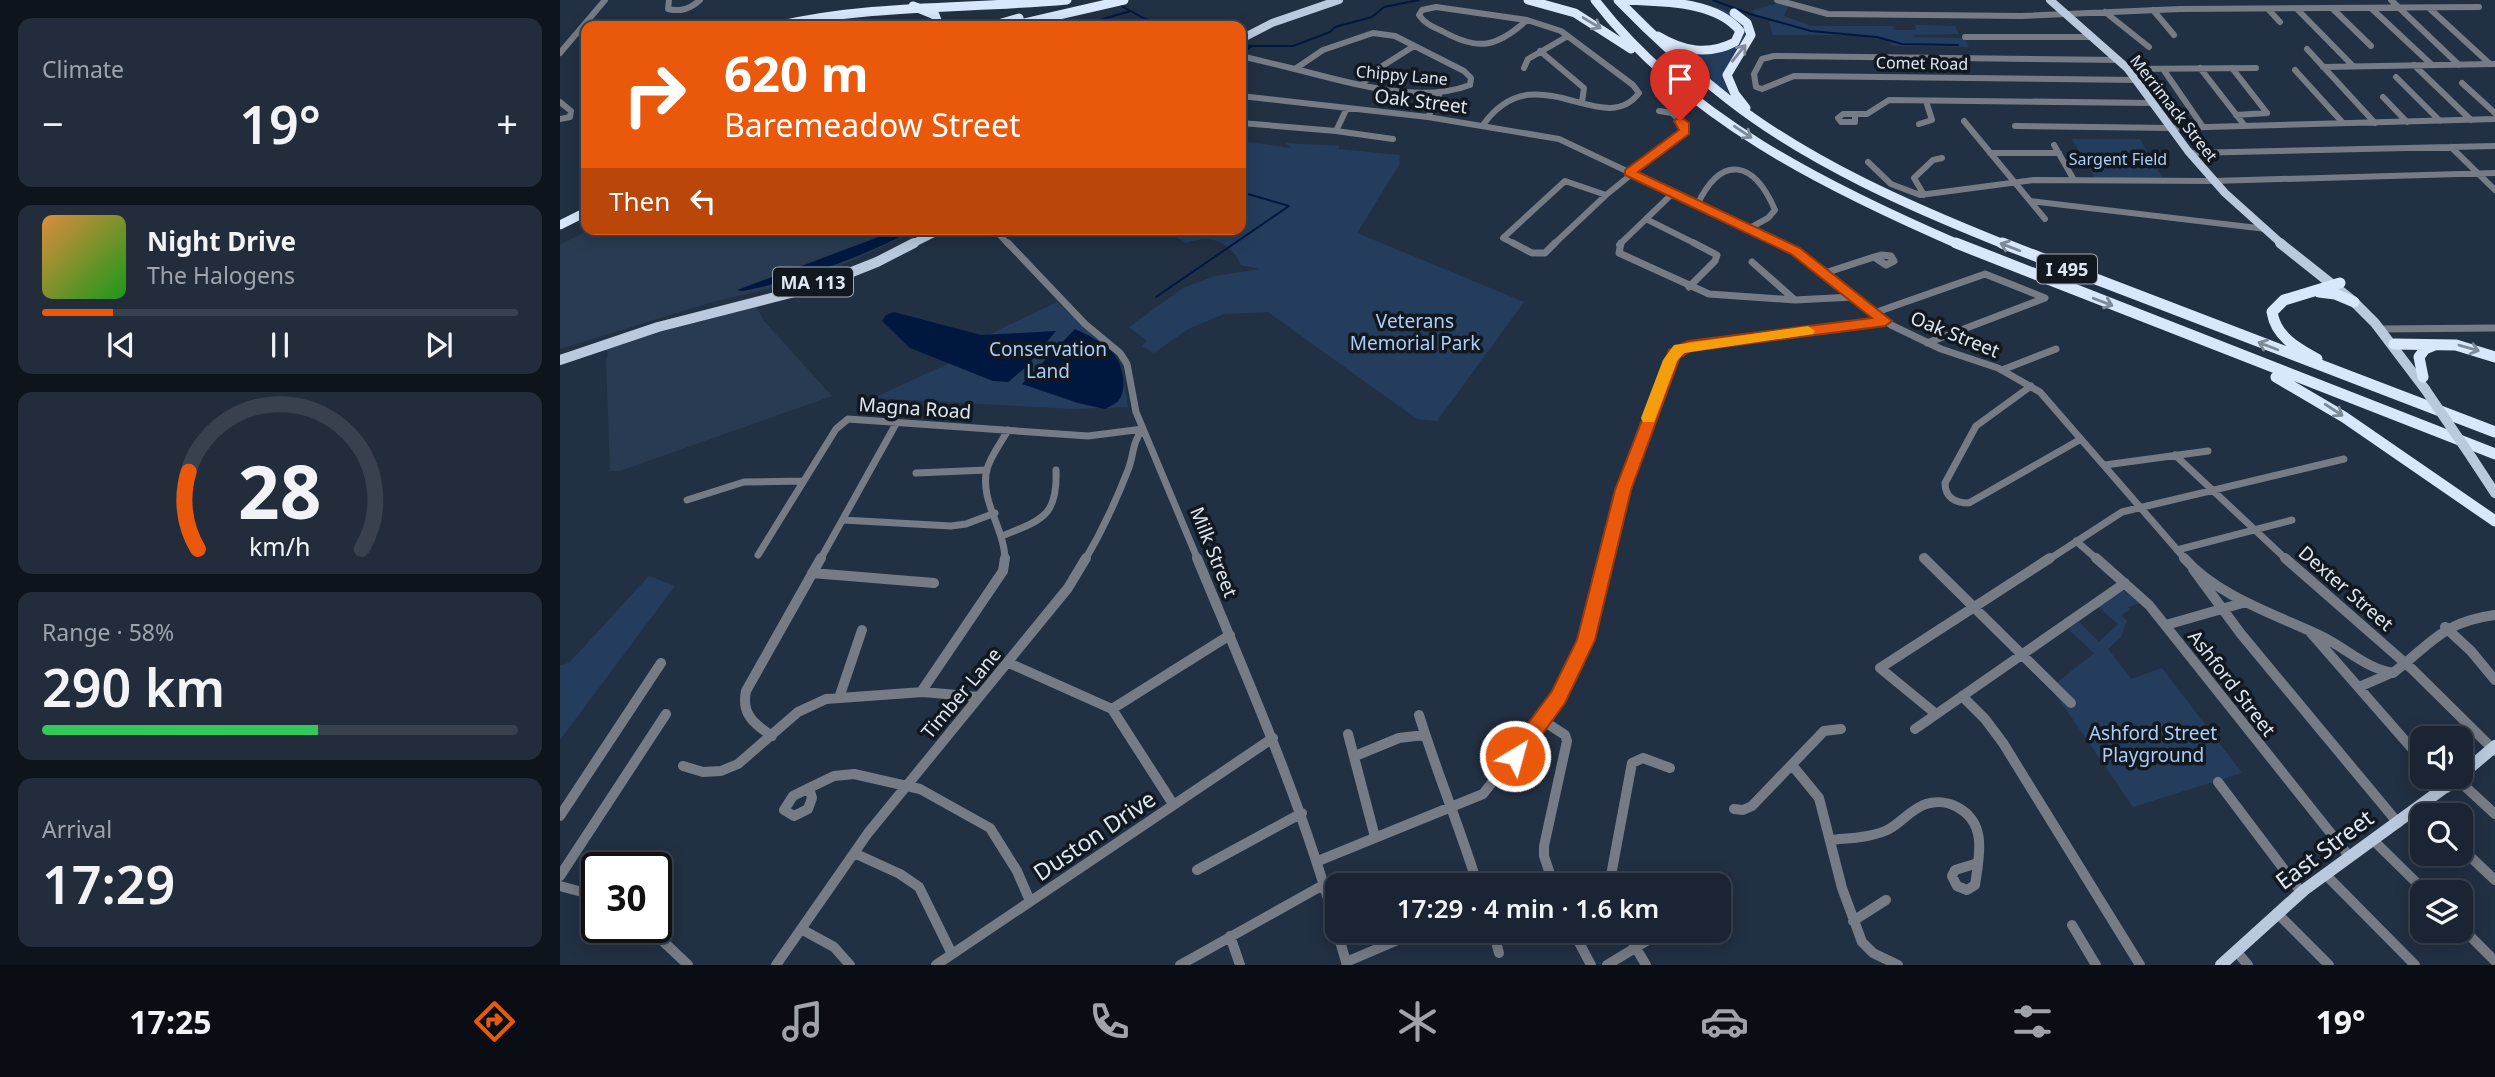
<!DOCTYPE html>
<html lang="en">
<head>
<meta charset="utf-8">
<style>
	body { margin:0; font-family:"Noto Sans",sans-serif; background:#232c3a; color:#f1f3f6; height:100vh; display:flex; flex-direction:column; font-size:26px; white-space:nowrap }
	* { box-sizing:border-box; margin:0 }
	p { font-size:23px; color:#9fa4ac }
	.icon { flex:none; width:38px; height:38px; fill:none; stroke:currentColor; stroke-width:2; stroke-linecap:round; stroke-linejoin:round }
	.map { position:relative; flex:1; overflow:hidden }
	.panel { display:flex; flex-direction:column; gap:18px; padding:18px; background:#0e141c; width:560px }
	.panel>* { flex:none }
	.banner { position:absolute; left:21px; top:21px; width:665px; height:214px; border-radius:14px; box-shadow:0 4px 18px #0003,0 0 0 2px #38414d; background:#ea580c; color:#fff; overflow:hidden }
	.controls { position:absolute; left:1850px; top:726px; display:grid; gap:14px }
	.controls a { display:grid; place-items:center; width:63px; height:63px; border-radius:14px; background:#1a2432; box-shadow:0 4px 18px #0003,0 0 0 2px #38414d; font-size:35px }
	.speed { position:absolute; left:21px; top:852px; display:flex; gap:14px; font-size:35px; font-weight:700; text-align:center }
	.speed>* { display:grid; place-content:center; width:91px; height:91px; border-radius:50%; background:#1a2432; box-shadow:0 4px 18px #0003,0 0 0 2px #38414d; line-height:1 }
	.speed .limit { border:4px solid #111; border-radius:10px; background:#fff; color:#111 }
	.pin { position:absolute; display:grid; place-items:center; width:60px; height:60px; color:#fff; margin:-72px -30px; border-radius:50% 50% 50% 0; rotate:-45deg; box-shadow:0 0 7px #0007 }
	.pin .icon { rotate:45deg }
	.me { position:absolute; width:77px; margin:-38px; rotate:37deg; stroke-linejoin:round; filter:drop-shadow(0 0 5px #0008) }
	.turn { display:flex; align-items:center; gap:24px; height:147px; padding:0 28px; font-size:32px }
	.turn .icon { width:91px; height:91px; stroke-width:2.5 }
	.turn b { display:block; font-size:49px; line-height:60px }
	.then { display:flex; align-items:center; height:66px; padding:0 28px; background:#0003; gap:14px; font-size:26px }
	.big { font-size:52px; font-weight:600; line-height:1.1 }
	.panel .tile { flex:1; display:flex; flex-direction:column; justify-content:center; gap:10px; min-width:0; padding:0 24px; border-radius:14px; background:#232c3a }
	.panel .dial { align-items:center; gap:0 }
	.dial svg { height:182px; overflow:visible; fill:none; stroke:#38414d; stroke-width:7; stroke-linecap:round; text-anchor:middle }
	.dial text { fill:#f1f3f6; stroke:none }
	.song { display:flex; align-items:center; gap:21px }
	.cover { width:84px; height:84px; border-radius:10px; background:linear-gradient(135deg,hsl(30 70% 55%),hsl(120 70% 35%)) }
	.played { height:7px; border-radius:4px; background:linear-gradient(90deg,#ea580c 15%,#38414d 15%) }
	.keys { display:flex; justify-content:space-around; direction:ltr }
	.heat { display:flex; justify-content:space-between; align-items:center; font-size:38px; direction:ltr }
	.charge { height:10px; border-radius:5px; background:linear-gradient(90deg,#34c759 58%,#38414d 0) }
	.trip { position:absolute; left:765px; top:873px; width:406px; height:70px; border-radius:14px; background:#1a2432; box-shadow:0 4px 18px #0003,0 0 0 2px #38414d; font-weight:600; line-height:70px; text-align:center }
	.tabs { display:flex; height:112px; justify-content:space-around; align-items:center; background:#0a0e14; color:#9fa4ac }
	.tabs .icon { width:49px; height:49px }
	.tabs .current { color:#ea580c }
	.tabs b { font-size:32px; color:#f1f3f6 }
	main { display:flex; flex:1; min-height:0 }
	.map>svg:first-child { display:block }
	.built { fill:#293b52 }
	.green { fill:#253d5d }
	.water { fill:#001840 }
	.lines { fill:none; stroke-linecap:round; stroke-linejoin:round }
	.stream { stroke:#001840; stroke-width:2 }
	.minor-far2 { stroke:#757c86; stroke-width:6 }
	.minor-far1 { stroke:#757c86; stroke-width:7 }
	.minor { stroke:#757c86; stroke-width:10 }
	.major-far2 { stroke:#bac9de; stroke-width:8 }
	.major-far1 { stroke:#bac9de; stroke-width:10 }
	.major { stroke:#bac9de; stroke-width:12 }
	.highway-far1 { stroke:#d8e7fb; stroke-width:9 }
	.highway { stroke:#d8e7fb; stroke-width:11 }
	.major-bridge { stroke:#bac9de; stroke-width:10 }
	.oneway { stroke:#7f8a98 }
	.route { fill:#ea580c; stroke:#983908; stroke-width:2 }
	.slow { fill:#f59e0b }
	.labels { text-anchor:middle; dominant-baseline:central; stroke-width:7; stroke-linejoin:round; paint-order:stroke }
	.far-street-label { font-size:16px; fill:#dee8f4; stroke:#121820 }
	.far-park-label { font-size:16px; fill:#adccf6; stroke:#121820 }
	.shield { fill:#121820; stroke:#a1aab4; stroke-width:2 }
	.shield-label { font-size:18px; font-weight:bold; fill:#dee8f4 }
	.street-label { font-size:19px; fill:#dee8f4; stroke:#121820 }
	.park-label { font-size:19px; fill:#adccf6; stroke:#121820 }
	.near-street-label { font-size:23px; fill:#dee8f4; stroke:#121820 }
</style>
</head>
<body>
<main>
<section class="panel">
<div class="tile"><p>Climate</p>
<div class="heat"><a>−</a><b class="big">19°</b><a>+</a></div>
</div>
<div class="tile">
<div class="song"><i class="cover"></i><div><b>Night Drive</b><p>The Halogens</p></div></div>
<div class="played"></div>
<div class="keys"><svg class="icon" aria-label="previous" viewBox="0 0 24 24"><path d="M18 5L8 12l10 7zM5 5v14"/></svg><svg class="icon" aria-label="pause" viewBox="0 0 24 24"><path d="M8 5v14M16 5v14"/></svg><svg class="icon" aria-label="next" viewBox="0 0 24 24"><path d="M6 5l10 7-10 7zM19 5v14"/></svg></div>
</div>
<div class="tile dial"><svg viewBox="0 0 100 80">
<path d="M14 69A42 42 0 1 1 86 69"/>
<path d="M14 69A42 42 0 0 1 10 35" stroke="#ea580c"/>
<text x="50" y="56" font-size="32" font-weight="700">28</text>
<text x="50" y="72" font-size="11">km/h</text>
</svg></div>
<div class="tile"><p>Range · 58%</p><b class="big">290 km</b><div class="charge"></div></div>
<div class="tile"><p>Arrival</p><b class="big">17:29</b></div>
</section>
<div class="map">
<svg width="1935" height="965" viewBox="0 0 1935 965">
	<rect width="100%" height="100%" fill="#223043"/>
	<path class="built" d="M30,229h331l-65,30 -66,25 -78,18 -152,47v-104z
		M195,304l9,17 68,75 -212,75h-10l-4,-112 2,-5 -3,-8z"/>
	<path class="green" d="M1123,0l41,9 20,14 3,13 -21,32 13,35 -71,-59 58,4 15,-19z
		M1220,2l9,2 -5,12 28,10h80l2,4h22l-1,-5 40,1 4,8 -45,1 1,2 49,1 5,9 -73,-1 -5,-1 -3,-5 -36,-5h-79l-5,-16 -8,-1 -8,-7z
		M1512,139h68l23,40 -68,-1z
		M681,141l51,7 -7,-5 54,3v3l61,6 -1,10 -42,68 167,69 -87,119 -20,-2 -149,-107 -44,2 -36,15 -34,24 -12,-7 5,-5 -18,-14 54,-39 32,-12 45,-7 -19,-4c-11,-24 -30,-31 -55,-22l-23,-14h78z
		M497,302l57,52 7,12 7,41 -55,2 -200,-11 77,-35 19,-30 17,3z
		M89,576l26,10 -115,154v-75l9,-2z
		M1562,590l19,13 -13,4 2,3 -6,3 -2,4 5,3 -6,17 -13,12 23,30 31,-11 80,105 -109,34 -84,-122 10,-4 35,-28 -26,-24 11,-7 20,20 19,-18 -20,-17z"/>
	<path class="water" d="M340,229h17c-57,28 -112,50 -174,62l-6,-1z
		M334,312l87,23 75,-4 -30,36 -18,15 -15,-1 -83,-33 -28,-27 4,-6z
		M515,329c13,6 28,13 38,24 9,9 15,36 6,47 -3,4 -9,6 -14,9l-27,-6 -56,-19z"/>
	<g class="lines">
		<path class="stream" d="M1153,0l37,14 61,17 66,6 25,7 56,1
			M560,5l23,13 29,8
			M518,26l53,-15
			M681,45l11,1
			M685,51l7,-5h41l37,-14 5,-5 37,-10 12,-10 35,-7
			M596,297l133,-91 -48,-14"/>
		<path class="minor-far2" d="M109,0l-1,9c13,3 22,0 32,-9
			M1217,0l51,14 193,2 159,-7 299,-2
			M1831,0l68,65
			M876,7l91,13c-31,28 -49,31 -85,11 -9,-4 -18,-8 -23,-16l3,-5z
			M1811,8l61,57
			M1869,8l61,56
			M1708,9l12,13
			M1737,9l56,57
			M1773,9l38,37
			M1593,10l21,25
			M1545,12l44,35
			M813,33l22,3 69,35 7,7 -1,7c-53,20 -122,-3 -175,-16l28,-19z
			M1405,37h128
			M1747,49l68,74
			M980,51l44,37 -2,14
			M0,53l45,-53
			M681,56l54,13
			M1559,60l-345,-4 -12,3 -8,15 2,13 6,2 32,-13 342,4
			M1854,65l57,55
			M1763,67l172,-3
			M964,68l4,-9 40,-23
			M1640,68l45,58
			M1672,68l35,45
			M1568,69l128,-1
			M1603,69l40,58
			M1735,70l48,53
			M1836,77l44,44
			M1902,83l33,30
			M803,84l10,-12 41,-26
			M681,96l187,21 131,22 224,106
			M1823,97l24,25
			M0,102l11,9
			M1676,115l31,-2
			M868,117l12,-24
			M1295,117v5h-14l-3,-4 5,-4h24l22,-14 264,3
			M0,119l10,-2 1,-6
			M1404,121l81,98
			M681,123l95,8 11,-23
			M1359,124l13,-4 -6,-19
			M923,125c52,-74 120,16 156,-32l-6,-8 -72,-54 -34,-11
			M1455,126l156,2 324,-9
			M776,131l57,8
			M1494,145l20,35
			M1891,147l44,43
			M1430,153h69
			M1630,153l305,-7
			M1308,162l23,22 29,11 114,-15 179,1 282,-8
			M1046,195l79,-64v-5l-13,-13 -13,-2
			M1364,195l-10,-17 19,-18 9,-2
			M1470,201l236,28
			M1137,205c25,-52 57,-44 78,5l-7,8 -20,11
			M1086,219l52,26
			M434,229l15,16
			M957,245l-14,-7 62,-57 41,14
			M993,245l53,-50
			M1059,245l54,-52"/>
		<path class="minor-far1" d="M448,243l77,81 35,29 7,11 9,48 62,148
			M953,243l19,10h13l10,-10
			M1061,243l-2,10 90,41 86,6 58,-3
			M1219,243l16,8 96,74 50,24 57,19 42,24 146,168
			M1321,255l10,1 3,5 -8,4 -12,-8z
			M1192,262l43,38
			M1265,273l49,-16
			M1129,287l26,-26 2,-6 -23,-12
			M1314,313l111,-39 60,24 -118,45
			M1821,329l114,-1
			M1442,370l54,-21
			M1471,386l-55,40 -31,57c0,15 11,20 24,20l112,-64
			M1615,455l112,105
			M1545,465l103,-14
			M356,473l71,-3
			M127,500l57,-18 59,-1
			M283,520l108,6 15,-2 29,-11
			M442,536c39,-16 56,-19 54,-66
			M1516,541l22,19
			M1617,550l115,-30
			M198,555l78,-126 12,-10 240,17 55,-7
			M1364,558l2,2
			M260,560l77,-138
			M445,560c0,-31 -26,-60 -18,-91 4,-14 14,-26 21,-39
			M525,560c17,-29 31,-59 43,-90 6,-15 4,-28 15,-41
			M1046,560l17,-70 54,-140 11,-4 197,-25
			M1488,560l74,-48 222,-53"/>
		<path class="minor" d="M637,558c51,123 105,244 140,372
			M1364,558l147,145
			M1536,558l53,47 200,251
			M1624,558c33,38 93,57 137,78 25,12 44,32 72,37 39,-30 49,-51 102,-58
			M1725,558l127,111 83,82
			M1633,569l48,65 157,189
			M252,573l122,10
			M1606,625l80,-23
			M1885,627l26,24 24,29
			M1751,633l111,127
			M449,663l103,46 61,95
			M1799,687l30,-13
			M361,692l82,-121 2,-13
			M1402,696l23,23 18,24 137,222
			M279,698l23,-68
			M552,709l118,-74
			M1376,714l-56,-46 170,-110
			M859,715c18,58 41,113 59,171
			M982,720l23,15 2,6 -23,105v10l10,30
			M1355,729l210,-146
			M788,734l27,103
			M212,736c-18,-12 -31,-22 -26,-45l75,-133
			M795,756l44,-18 25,-3
			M1232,765l27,33 23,90 20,54 11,11 25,12
			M123,766l20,6 18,-1 17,-7 60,-52 28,-13 97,-7 56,5
			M1877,777l10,11
			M1897,779l38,35
			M1658,782l83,110
			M249,788l3,10 -4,11 -14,7 -10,-6 9,-14z
			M249,788l25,-12 20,-2 66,15 70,39 27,43 13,30
			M1174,809l9,1 9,-4 72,-75 17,-2
			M0,816l101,-153
			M1271,840c18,-2 37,-2 54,-9 15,-6 25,-22 41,-27 10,-3 22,-2 31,3 31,16 22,50 18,78l-8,5 -10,-4 -5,-10 3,-6 23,-7
			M1813,840l53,52
			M1900,847l35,33
			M294,853l46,21 19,13 33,67
			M758,861l165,-67 71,-90 32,-64 20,-82
			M637,870l105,-57
			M1765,874l90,91
			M0,876l106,-162
			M0,886l37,10
			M1049,886l23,-123 11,-5 27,10
			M1717,913l52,52
			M1293,921l33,-21
			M1512,925l24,40
			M1900,926l35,35
			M89,928l39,37
			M241,929l33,18 16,18
			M777,931l10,34
			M933,931l6,22
			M1013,931l18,34
			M1066,931l20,34
			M670,936l10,29
			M1676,951l12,14
			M786,962l73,-31
			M216,965l92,-132 200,-245 18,-30
			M376,965l337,-227
			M620,965l145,-81
			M1047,965l56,-34"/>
		<path class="major-far2" d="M1490,0l77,68 61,83 37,42 58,52
			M681,39l31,-16 67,-23
			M350,245l32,-16"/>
		<path class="major-far1" d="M1720,243l73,58 22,22 50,66
			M0,360l98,-33 156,-40 63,-25 37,-19
			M1912,458l23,35"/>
		<path class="major" d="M1900,776l35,-30
			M1661,965l83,-75 155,-113"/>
		<path class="highway-far1" d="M968,0l47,13 56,36
			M1035,0c91,118 231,187 365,245
			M1058,0c35,36 71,69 111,100 81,63 182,107 277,145
			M1062,0c38,2 93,0 118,31l-5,11c-27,14 -52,9 -77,-6
			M353,6l22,9 4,11
			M1174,13l13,10 4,12 -24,40 8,19 11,14
			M217,26c95,-22 193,-17 290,-26
			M431,26l28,-8
			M451,26l113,-26
			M0,225l26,-13"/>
		<path class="highway" d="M1396,243l539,211
			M1442,243l493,189
			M1759,292l16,2 19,8
			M1834,344l62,1 39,12
			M1757,359c-20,-11 -41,-22 -45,-47l12,-12 56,-17
			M1716,377l68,40 151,104
			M1863,377l-4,-20 6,-8 10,-4"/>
		<path class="major-bridge" d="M1865,389l47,69"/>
	</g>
	<defs><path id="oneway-shaft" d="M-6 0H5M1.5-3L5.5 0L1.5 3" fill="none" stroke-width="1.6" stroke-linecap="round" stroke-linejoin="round" transform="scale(1.75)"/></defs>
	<g class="oneway">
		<use href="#oneway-shaft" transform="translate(1032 23) rotate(31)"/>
		<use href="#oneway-shaft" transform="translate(1179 53) rotate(-51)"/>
		<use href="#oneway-shaft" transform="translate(1183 132) rotate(34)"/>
		<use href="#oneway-shaft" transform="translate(1450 247) rotate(-159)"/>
		<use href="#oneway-shaft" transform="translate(1543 302) rotate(21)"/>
		<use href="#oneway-shaft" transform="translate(1708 346) rotate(-159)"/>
		<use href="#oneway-shaft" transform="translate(1909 348) rotate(16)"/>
		<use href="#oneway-shaft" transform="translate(1774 410) rotate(33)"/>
	</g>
	<path class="route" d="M1116,119h8l5,4v11l-51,38 162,76 92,73 -7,5 -194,25 -11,6 -49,133 -36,150 -30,63 -43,59 -7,3 -6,-3 -3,-6 3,-7 43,-58 25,-51 38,-150 54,-140 19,-9 184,-23 -81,-64 -166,-79v-5l54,-40 -5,-9z"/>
	<path class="slow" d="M1248,326l7,5 -2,3 -129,19 -7,8 -23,61h-11l-2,-4 22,-58 11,-15z"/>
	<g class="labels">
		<g class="far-street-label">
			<text transform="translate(1362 63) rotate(1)">Comet Road</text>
			<text transform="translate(842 75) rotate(5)">Chippy Lane</text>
			<text transform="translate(1614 108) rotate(52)">Merrimack Street</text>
		</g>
		<g class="far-park-label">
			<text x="1558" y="159">Sargent Field</text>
		</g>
		<g class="shield">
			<rect x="1477" y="254.5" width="60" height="29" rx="5"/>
			<rect x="213" y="267.5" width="80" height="29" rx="5"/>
		</g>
		<g class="shield-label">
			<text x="1507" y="269">I 495</text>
			<text x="253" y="282">MA 113</text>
		</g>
		<g class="street-label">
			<text transform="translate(861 101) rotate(7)">Oak Street</text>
			<text transform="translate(1395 334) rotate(22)">Oak Street</text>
			<text transform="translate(355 408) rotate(4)">Magna Road</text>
			<text transform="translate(654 552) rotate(68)">Milk Street</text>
			<text transform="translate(1786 588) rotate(41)">Dexter Street</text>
			<text transform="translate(1672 683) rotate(52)">Ashford Street</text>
			<text transform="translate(401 693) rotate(-50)">Timber Lane</text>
		</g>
		<g class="park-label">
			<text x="855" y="321">Veterans<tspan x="855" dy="22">Memorial Park</tspan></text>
			<text x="488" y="349">Conservation<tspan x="488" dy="22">Land</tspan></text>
			<text x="1593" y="733">Ashford Street<tspan x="1593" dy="22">Playground</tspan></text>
		</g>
		<g class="near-street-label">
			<text transform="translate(534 835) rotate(-34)">Duston Drive</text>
			<text transform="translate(1764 849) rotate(-37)">East Street</text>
		</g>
	</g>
</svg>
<div class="controls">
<a><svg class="icon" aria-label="sound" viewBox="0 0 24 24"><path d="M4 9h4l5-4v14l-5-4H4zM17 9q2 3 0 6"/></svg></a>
<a><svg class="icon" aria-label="search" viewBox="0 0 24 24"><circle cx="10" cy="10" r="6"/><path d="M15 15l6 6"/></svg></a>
<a><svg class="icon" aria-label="layers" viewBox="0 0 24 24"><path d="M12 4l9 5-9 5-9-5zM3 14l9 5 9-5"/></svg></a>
</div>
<div class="speed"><div class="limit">30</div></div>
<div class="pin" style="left:1120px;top:121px;background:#d93025"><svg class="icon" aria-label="arrive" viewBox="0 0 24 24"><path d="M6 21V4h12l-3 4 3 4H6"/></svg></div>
<svg class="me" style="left:955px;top:756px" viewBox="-20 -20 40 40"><circle r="17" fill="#ea580c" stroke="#fff" stroke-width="3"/><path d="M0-11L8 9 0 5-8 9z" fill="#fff"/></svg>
<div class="trip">17:29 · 4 min · 1.6 km</div>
<div class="banner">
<div class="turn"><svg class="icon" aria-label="right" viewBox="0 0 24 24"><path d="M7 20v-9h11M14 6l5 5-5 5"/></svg><div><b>620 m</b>Baremeadow Street</div></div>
<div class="then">Then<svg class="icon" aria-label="left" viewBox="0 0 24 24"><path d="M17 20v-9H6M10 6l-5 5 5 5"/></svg></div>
</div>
</div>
</main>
<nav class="tabs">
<b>17:25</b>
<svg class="icon current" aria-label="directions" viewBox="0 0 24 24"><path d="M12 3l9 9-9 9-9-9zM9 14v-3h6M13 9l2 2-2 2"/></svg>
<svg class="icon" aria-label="music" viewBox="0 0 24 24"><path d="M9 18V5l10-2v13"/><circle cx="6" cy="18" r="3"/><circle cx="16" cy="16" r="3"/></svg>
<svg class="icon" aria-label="phone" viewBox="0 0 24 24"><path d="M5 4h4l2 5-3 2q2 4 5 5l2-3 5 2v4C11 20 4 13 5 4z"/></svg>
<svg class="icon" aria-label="climate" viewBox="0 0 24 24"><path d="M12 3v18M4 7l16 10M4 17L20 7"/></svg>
<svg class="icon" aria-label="car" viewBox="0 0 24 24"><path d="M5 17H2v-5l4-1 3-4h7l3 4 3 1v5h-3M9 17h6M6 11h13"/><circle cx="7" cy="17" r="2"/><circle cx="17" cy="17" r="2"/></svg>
<svg class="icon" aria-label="filters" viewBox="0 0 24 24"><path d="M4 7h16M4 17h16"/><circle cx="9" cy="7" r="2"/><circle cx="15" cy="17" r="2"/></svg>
<b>19°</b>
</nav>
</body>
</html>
